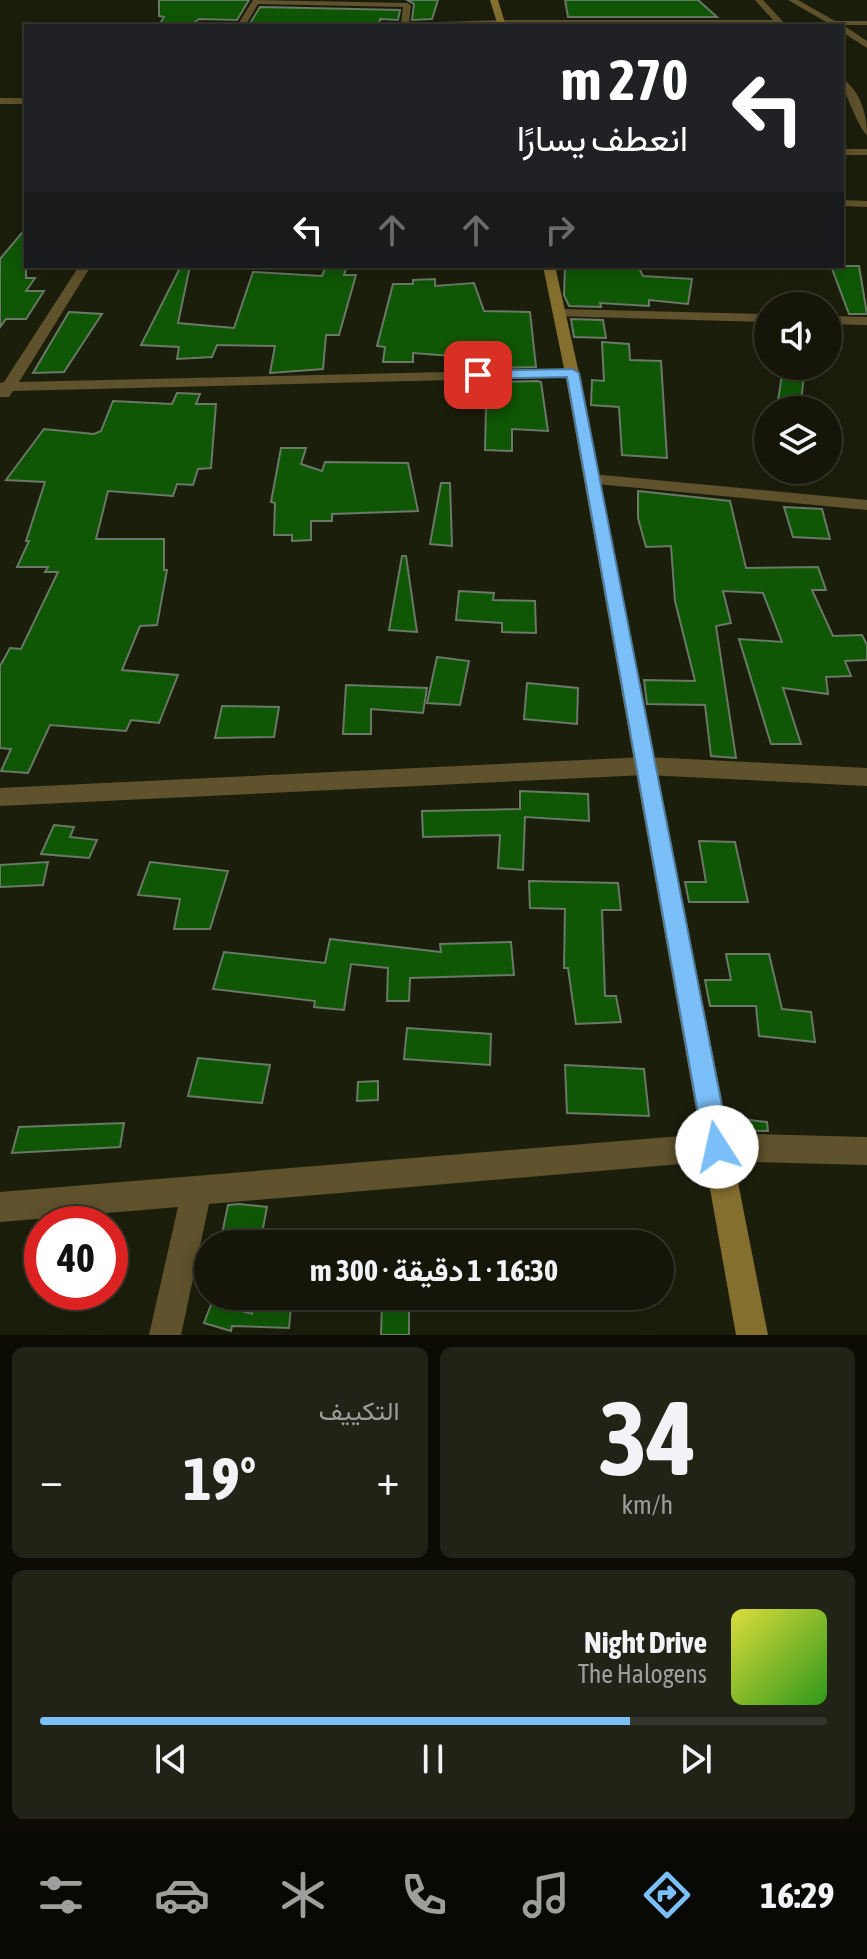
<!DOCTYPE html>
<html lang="ar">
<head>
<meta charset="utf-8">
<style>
	body { margin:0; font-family:"Asap Condensed",Vazirmatn,sans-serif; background:#222317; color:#f1f3f6; direction:rtl; height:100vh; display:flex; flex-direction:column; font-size:30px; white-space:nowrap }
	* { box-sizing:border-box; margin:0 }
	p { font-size:26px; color:#9d9f9c }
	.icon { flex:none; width:44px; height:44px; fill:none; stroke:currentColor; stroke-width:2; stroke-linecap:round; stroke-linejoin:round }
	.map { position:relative; height:1335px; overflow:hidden; direction:ltr }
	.details { display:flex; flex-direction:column; gap:12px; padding:12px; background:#0c0c05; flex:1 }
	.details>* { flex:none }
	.top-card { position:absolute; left:24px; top:24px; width:820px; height:244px; border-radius:0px; box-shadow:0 4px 20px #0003,0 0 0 2px #34352a; direction:rtl; background:#202124; color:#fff; overflow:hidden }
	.controls { position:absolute; left:754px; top:292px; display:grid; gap:16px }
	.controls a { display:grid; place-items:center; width:88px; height:88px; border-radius:50%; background:#151609; box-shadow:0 4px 20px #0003,0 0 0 2px #34352a; font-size:40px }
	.speed { position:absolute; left:24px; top:1206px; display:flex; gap:16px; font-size:40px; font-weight:700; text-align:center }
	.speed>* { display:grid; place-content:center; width:104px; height:104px; border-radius:50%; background:#151609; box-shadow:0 4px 20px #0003,0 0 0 2px #34352a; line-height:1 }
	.speed .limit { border:12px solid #d22; background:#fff; color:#111 }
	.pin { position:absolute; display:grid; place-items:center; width:68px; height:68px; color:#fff; margin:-34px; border-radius:16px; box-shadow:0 4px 12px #0006 }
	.me { position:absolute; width:88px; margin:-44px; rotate:350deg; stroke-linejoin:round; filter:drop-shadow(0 0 6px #0008) }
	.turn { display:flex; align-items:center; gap:28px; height:168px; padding:0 24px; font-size:36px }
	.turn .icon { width:104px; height:104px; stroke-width:2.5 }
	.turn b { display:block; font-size:56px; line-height:68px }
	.lanes { display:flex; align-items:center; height:76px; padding:0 24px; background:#0003; justify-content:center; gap:40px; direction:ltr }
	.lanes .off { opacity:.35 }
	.big { font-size:60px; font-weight:700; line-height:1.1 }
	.details .card { flex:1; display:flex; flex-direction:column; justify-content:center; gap:12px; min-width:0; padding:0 28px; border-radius:12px; background:#222317 }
	.details .dial { align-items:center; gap:0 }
	.dial b { font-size:104px; line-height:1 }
	.song { display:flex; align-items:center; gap:24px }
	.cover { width:96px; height:96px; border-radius:12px; background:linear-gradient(135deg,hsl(60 70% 55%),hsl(110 70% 35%)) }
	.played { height:8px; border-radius:4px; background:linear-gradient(90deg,#7abff8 75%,#34352a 75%) }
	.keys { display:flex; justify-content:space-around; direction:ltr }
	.heat { display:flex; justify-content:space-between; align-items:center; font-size:44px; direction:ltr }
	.details .tiles { flex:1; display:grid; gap:12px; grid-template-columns:1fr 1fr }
	.card:last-child { grid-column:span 2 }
	.trip { position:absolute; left:194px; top:1230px; width:480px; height:80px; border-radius:40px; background:#151609; box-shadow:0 4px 20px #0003,0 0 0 2px #34352a; font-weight:700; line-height:80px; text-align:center; direction:rtl }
	.dock { display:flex; height:128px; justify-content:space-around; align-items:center; background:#080904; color:#9d9f9c }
	.dock .icon { width:56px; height:56px }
	.dock .on { color:#7abff8 }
	.dock b { font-size:36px; color:#f1f3f6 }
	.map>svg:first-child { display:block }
	.building { fill:#0f5705; stroke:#697867; stroke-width:2 }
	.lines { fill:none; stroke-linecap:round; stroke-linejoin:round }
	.street { fill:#5f522c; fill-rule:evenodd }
	.secondary { fill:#856f2f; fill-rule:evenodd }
	.route { fill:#7abff8; stroke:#4f7ca1; stroke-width:2 }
</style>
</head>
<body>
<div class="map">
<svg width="867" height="1335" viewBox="0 0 867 1335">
	<rect width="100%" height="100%" fill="#1c1e0c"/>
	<path class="building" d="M159,0h90l-12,20 -38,-1 -9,7 -31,-1 5,-8 -5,-1z
		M407,0h31l-6,19 -20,1 2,-16z
		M565,0h133l19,17h-149z
		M260,7l140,3 -2,10 -18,-1 -1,5 -130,1z
		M26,228v50h9l-9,13h18l-18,28h-20l-6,8v-68z
		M181,266h9l-12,57 56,5 19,-56 69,4 3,-8 21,1 -2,6h12l-17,60h-13l-3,34 -53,4 5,-27 -58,-1 -5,12 -35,2 2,-12 -38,-2z
		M565,266h73l5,10 49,3 -4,25 -39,-4v6l-49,-3 1,4 -32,-1 -5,-11z
		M831,266h28l8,48h-18z
		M435,279v7l39,-3 10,28 46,1 6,55 -83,2 -1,-13 -39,-3v9h-30l2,-15 -8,-1 16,-62h20v-4z
		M69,312l33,2 -38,58 -31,1z
		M571,319l32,1 3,18 -32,-1z
		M602,342l27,2 1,16 31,1 6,97 -45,-3 -3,-48 -28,-2 1,-25 12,1z
		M782,374l22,2 -4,34 -23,-3z
		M537,381l4,1 7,49 -36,-2v22l-27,-1 1,-44 -33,-1v-22z
		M177,393l23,1 -4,10h20l-5,64 -13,1 -5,16 -16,-1 -4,12 -65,-5 -12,48h68v31h3l-10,55 -17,1 -18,44 56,5 -19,48 -28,-3 -5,11 -76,-6 -22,48 -27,-2 10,-22 -11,-1v-82l10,-18 11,1 37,-77h-13l3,-5h-31l12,-26h-3l19,-59 -39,-2 38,-51 50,5 7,-3 12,-30 59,3z
		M281,448h25l-5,16 21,7 3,-9 83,1 10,48 -86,3v7h-21v19l-19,1v-6h-18l1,-32 -4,-1z
		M441,483h9l2,63 -22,-2z
		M638,491l92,10 16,67 72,-1 8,23h-14l21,46 29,-1 5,10v15l-22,1 6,15 -25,1 2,17 -45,-6 18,56h-30l-32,-105 43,3 -19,-49 -40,-2 8,32 -15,3 20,132 -25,-2 -6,-51 -58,-1 -3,-24 51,1 -20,-80 -4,-55 -25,1 -8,-29z
		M784,507l38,2 8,30 -37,-2z
		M402,556h4l11,76 -28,-2z
		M459,591l35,2 -1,7 42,1 1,32 -34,-1v-9l-46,-3z
		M437,657l32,4 -9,44 -33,-2z
		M527,683l51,5 -1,36 -53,-5z
		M346,685l81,3 -4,25 -52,-4v25h-28z
		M222,706l57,1 -5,30 -59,1z
		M520,791l68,3 1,27 -64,-4 -2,53 -25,-2 2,-33 -77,2 -1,-26 98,-2z
		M54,825l20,2 -4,10 27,3 -8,18 -48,-4z
		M699,841l36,1 13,60h-59l-4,-20h21z
		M48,862l-5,23 -43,2v-22z
		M150,862l78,9 -18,58h-36l6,-30 -42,-4z
		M529,881l89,2 3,27h-19l3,86h11l5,26 -45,2 -8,-56h-4l1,-59 -35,-1z
		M330,939l111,13 -1,-8 71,-2 3,33 -104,3 -1,23h-22l1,-33 -37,-4 -7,46 -30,-3 1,-6 -102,-12 11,-37 101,11z
		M726,954h43l13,55 29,3 4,30 -56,-6 -3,-30h-46l-5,-26h26z
		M407,1028l84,6 -1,31 -86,-6z
		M198,1058l72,7 -8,38 -74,-7z
		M565,1065l79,4 5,47 -82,-3z
		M378,1081v19l-21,1 1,-19z
		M733,1118l34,4 1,9 -34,-1z
		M124,1123l-4,24 -108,6 7,-26z
		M239,1204l28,3 -7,37h-40l8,-39z
		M254,1296h38l-3,32 -57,-2 -1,5 -27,-8 8,-21 40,12z
		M409,1300v35h-28l1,-34z"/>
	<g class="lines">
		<path class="street" d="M253,0l154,3 4,2 -2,18 92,-3h272l-18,-20h8l24,26h-397l11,-3 2,-16 -145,-3 -13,22h-8z
			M788,0h10l37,21h32v4h-24l24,16v7l-25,-16v-6h-9z
			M842,78c18,13 25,35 25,57 -7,-5 -25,-47 -25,-57z
			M0,98h26v6h-26z
			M842,149h25v6h-25z
			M842,200l25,1v6l-25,-1z
			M79,266h12l-72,116 553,-13 7,4 -7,4 -559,14 -4,6h-9v-14l4,-1z
			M560,309l208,5v8l-213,-6v-6z
			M828,316l39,1v8l-39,-1z
			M592,474l275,26v10l-281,-27 -2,-4 2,-4z
			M646,757l221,11v18l-221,-11 -646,31v-18z
			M717,1133l150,4v28l-150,-4 -508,43 -28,131h-32l29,-128 -178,15v-30z"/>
		<path class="secondary" d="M490,0h8l8,26h-8z
			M543,266h12l24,107 189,962h-32l-171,-962z"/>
	</g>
	<path class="route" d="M572,369l7,4 151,774 -4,10 -9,4 -9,-4 -4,-10 -137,-770 -89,2 -6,-4 6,-4z"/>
</svg>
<div class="controls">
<a><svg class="icon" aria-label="sound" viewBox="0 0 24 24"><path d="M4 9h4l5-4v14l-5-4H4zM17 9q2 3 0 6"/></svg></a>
<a><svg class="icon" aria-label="layers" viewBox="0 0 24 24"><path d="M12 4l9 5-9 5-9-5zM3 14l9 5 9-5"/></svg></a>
</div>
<div class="speed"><div class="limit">40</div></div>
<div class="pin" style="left:478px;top:375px;background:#d93025"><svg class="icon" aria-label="arrive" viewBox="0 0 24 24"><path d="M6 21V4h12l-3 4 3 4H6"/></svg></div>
<svg class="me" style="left:717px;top:1147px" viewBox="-20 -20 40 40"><circle r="19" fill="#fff"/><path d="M0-13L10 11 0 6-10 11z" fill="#7abff8"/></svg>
<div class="trip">16:30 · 1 دقيقة · 300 m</div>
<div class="top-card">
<div class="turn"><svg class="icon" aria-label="left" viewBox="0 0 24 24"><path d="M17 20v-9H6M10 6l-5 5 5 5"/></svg><div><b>270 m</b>انعطف يسارًا</div></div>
<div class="lanes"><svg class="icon" aria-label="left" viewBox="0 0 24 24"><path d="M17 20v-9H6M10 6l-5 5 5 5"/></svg><svg class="icon off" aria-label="ahead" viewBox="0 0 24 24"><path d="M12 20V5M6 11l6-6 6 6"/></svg><svg class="icon off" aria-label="ahead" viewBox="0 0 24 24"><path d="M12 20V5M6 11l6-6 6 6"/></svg><svg class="icon off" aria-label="right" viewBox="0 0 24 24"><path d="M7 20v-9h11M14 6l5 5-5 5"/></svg></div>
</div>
</div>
<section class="details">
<div class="tiles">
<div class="card dial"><b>34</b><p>km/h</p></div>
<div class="card"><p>التكييف</p>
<div class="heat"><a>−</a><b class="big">19°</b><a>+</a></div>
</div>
<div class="card">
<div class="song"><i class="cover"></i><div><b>Night Drive</b><p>The Halogens</p></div></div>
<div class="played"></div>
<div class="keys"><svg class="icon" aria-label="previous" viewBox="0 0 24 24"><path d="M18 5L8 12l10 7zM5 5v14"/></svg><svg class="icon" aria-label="pause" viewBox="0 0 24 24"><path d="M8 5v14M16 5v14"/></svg><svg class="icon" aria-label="next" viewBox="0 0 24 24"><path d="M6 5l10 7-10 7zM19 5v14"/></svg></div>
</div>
</div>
</section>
<nav class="dock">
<b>16:29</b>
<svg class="icon on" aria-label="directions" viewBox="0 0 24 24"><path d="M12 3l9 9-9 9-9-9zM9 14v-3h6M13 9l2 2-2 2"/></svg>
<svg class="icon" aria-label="music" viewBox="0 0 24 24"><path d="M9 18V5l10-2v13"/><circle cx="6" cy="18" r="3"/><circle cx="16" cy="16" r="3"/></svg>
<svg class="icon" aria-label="phone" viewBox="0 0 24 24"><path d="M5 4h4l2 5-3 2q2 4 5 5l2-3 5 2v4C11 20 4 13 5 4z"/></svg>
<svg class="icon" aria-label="climate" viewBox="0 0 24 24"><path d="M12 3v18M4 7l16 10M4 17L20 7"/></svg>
<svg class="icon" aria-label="car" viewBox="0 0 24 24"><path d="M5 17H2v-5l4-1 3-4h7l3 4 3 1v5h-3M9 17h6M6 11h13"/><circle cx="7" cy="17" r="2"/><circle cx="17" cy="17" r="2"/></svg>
<svg class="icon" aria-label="filters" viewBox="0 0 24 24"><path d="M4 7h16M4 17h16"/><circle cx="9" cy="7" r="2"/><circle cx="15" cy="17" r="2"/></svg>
</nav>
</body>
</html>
